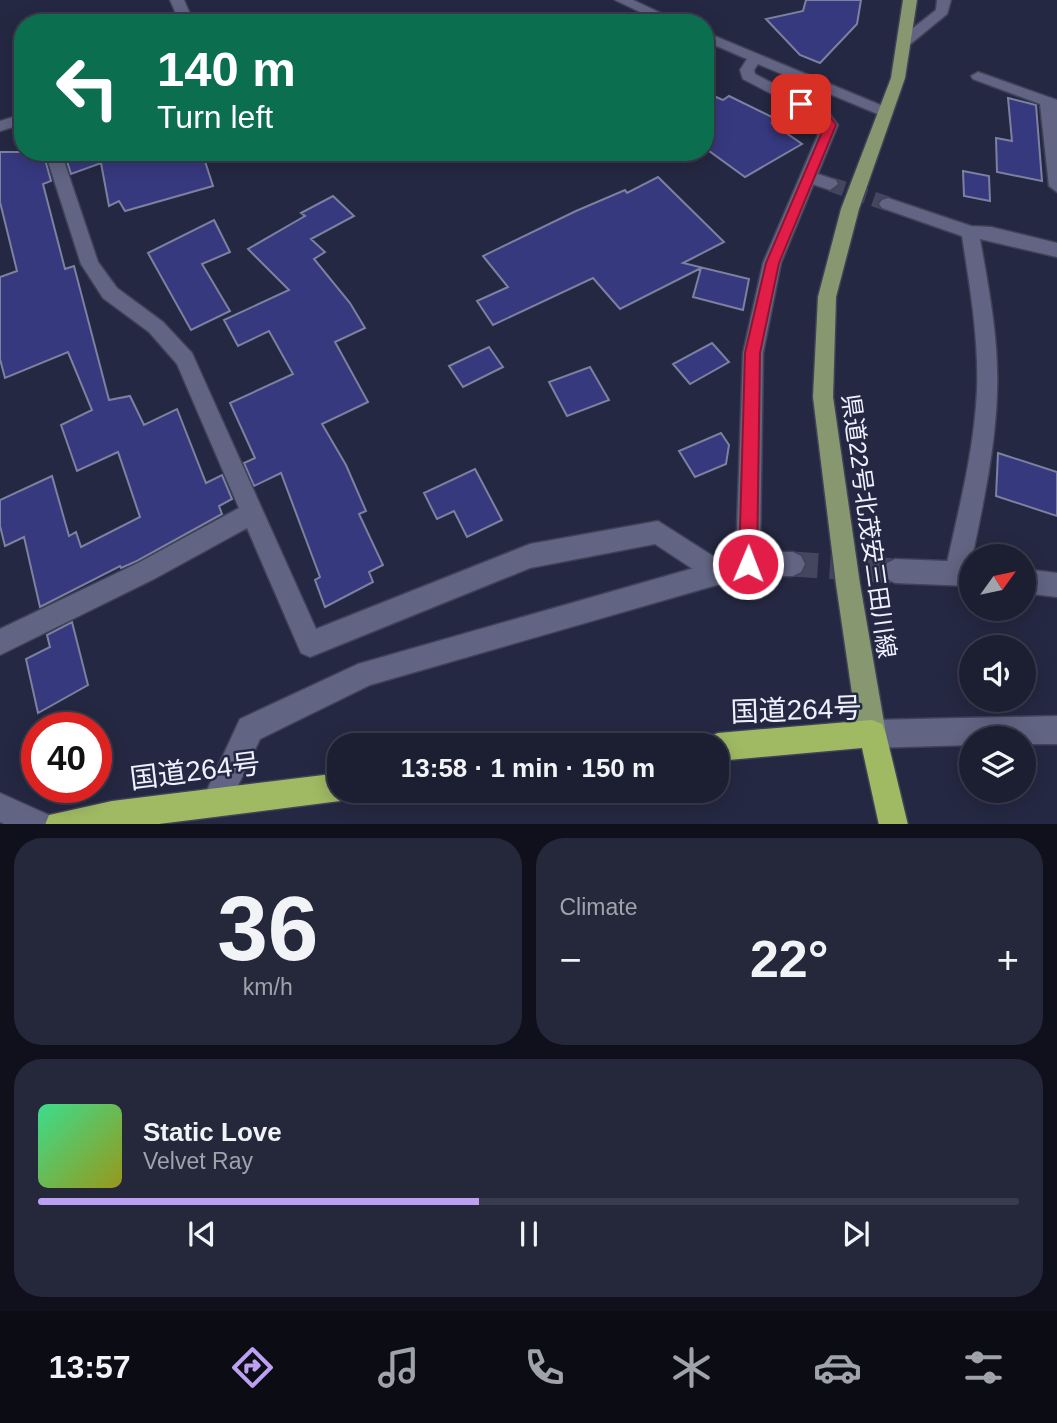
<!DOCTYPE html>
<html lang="en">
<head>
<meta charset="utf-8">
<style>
	body { margin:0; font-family:Helvetica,"Noto Sans JP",sans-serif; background:#25273a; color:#f1f3f6; height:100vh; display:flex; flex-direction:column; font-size:26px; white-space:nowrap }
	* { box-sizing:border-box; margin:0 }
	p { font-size:23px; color:#a0a2ac }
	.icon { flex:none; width:38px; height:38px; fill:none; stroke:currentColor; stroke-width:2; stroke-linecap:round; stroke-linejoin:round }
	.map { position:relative; height:824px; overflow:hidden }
	.sheet { display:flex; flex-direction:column; gap:14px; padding:14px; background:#0f101c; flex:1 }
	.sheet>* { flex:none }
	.banner { position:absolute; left:14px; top:14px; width:700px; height:147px; border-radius:28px; box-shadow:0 4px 18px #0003,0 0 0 2px #3a3c4d; background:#0b6e4f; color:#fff; overflow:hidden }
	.needle { width:46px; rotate:57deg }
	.controls { position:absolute; left:959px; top:544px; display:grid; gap:14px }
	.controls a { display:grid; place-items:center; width:77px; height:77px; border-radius:50%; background:#1c1e32; box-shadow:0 4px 18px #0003,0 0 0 2px #3a3c4d; font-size:35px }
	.speed { position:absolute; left:21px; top:712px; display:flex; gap:14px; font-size:35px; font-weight:700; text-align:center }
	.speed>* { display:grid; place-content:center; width:91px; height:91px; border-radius:50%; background:#1c1e32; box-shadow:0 4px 18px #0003,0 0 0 2px #3a3c4d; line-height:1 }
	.speed .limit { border:10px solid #d22; background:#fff; color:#111 }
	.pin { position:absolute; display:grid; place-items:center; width:60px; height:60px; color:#fff; margin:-30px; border-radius:14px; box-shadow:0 4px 10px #0006 }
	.me { position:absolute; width:77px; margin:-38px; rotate:1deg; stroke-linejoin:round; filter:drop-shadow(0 0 5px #0008) }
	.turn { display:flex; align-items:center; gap:24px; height:147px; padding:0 28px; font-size:32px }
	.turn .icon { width:91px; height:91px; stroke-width:2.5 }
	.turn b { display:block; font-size:49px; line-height:60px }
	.big { font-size:52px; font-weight:700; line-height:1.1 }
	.sheet .tile { flex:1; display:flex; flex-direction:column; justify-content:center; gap:10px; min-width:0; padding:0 24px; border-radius:28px; background:#25273a }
	.sheet .dial { align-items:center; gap:0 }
	.dial b { font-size:91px; line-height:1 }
	.song { display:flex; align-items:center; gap:21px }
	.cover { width:84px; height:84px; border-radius:10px; background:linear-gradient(135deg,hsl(150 70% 55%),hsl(60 70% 35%)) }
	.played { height:7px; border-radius:4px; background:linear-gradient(90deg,#bca0f2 45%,#3a3c4d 45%) }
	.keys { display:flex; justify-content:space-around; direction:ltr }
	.heat { display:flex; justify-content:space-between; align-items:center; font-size:38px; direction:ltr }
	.sheet .tiles { flex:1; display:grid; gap:14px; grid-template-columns:1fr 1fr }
	.tile:last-child { grid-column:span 2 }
	.trip { position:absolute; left:327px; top:733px; width:402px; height:70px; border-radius:28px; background:#1c1e32; box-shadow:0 4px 18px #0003,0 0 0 2px #3a3c4d; font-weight:700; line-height:70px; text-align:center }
	.dock { display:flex; height:112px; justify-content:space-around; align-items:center; background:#0b0c14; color:#a0a2ac }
	.dock .icon { width:49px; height:49px }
	.dock .selected { color:#bca0f2 }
	.dock b { font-size:32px; color:#f1f3f6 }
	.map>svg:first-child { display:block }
	.building { fill:#37397f; stroke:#7c81a0; stroke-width:2 }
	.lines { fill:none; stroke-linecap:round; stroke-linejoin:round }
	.street-tunnel { stroke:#43465e; stroke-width:15; stroke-dasharray:15 8; stroke-linecap:butt }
	.secondary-tunnel { stroke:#43465e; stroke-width:25; stroke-dasharray:25 12; stroke-linecap:butt }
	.street-casing { stroke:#404257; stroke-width:3 }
	.secondary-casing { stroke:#404257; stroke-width:3 }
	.primary-casing { stroke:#404257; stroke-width:3 }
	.highway-casing { stroke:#404257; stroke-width:3 }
	.street { fill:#616583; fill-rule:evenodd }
	.secondary { fill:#616583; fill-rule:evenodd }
	.primary { fill:#879870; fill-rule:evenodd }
	.highway { fill:#a0ba63; fill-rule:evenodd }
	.route { fill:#e11d48; stroke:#92132f; stroke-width:2 }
	.labels { text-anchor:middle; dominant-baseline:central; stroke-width:5; stroke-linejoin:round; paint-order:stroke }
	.street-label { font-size:24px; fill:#eef1ff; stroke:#252842 }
	.near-street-label { font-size:28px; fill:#eef1ff; stroke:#252842 }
</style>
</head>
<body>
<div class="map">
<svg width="1057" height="825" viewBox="0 0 1057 825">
	<rect width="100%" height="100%" fill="#252842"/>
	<path class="building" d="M806,0h55l-4,24 -37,39 -20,-8 -34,-36 37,-8z
		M729,96l47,23 -4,4 30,21 -57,33 -40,-29v-43l11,-8 7,3z
		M1008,98l28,7 6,76 -45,-9 -1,-34 16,3z
		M0,152h43l8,29 -8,3 22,85 9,-3 35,134 21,-4 14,29 33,-16 29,74 16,-8 10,24 -13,7 3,8 -85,47 -16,7 -1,-2 -80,41 -16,-70 -19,9 -5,-20v-26l52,-24 17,60 7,-4 5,15 59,-30 -22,-65 -41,19 -16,-46 31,-15 -24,-58 -63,26 -5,-19v-82l17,-6 -17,-69z
		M64,152h138l11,34 -88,25 -6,-10 -10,5 -8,-43 -30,11z
		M963,171l26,5 1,25 -26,-5z
		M658,177l66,65 -41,21 66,16 -6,31 -50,-13 8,-29 -81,41 -27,-31 -100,47 -16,-24 31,-14 -25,-31 93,-45 49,-21 2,3z
		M333,196l21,20 -43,23 14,13 -11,7 36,44 15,25 -30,14 33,60 -46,22 24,41 20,46 -7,3 24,51 -14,7 4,10 -48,25 -10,-27 5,-3 -39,-104 -27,13 -10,-23 11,-5 -25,-55 63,-29 -24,-43 -31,15 -14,-26 65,-30 -41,-41 57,-33 -4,-3z
		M214,220l16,32 -28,12 28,47 -39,19 -43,-77z
		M712,343l17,19 -39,22 -17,-20z
		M489,347l14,20 -40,20 -14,-21z
		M590,367l19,33 -42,16 -18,-34z
		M721,433l8,12 -3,19 -31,13 -16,-26z
		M998,453l59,19v44l-61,-20z
		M475,469l27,51 -35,17 -13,-26 -17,8 -13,-26z
		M72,622l16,63 -50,28 -12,-54 24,-12 -3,-12z"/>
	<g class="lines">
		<path class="street-tunnel" d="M830,184l58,20"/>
		<path class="secondary-tunnel" d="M793,564l102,7"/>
		<defs>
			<path id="street" d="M170,0h14l10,23h-14z
				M937,0h14l-4,14 -39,32h-10v-6l38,-30z
				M978,72l79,28v92l-8,-6 -9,-82 -67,-25 -2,-3z
				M23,114v10l-23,7v-10z
				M45,152h16l37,110 19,26 46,34 29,31 124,276 214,-85 128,-23 69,44 4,8 -4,8 -8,4 -8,-4 -56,-37 -125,24 -220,89 -9,-4 -54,-125 -93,51 -154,76v-26l138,-66 101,-55 -62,-144 -28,-32 -46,-34 -22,-34z
				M809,171l27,9 2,4 -8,6 -27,-9 -2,-4z
				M888,198l83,28 20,1 66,16v14l-77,-18c9,51 19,102 17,154 -2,61 -16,121 -28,179l-4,8 -8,4 -8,-4 -4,-8c13,-60 29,-119 32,-181 2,-52 -7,-104 -15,-155l-80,-28 -3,-4 3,-4z
				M0,793l49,22 4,10h-47l-6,-3z"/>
			<path id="secondary" d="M615,0h18l49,23h-19z
				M705,32l185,77 3,3 -8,5 -5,-2 -122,-51 -4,6 1,4 73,38 10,13 -57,138 -18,90 -3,199h33l8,4 4,8 -4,8 -8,4h-45l-378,109 -110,54 -35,74 -10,4 -10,-4 -4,-10 39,-84 118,-55 378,-108 7,-203 20,-90 59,-138 -4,-7 -75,-39 -3,-9 7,-11 -42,-18z
				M895,559l76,3v24l-76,-3 -8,-4 -4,-8 4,-8z
				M1024,569l33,4v24l-33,-4z
				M1057,716v28h-33v-6h-53v7l-99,3 -10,-4 -4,-10 4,-10 10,-4z"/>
			<path id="primary" d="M903,0h14l-12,78 -46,131 -23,88 -3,100 27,187 26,150 -4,10 -10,4 -10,-4 -4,-10 -22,-150 -23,-187 5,-100 23,-88 50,-131z"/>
			<path id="highway" d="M872,720l10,4 4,10 22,91h-29l-17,-77 -144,13v-15h-13l3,-9 10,-4z
				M340,773v18h12l-2,6 -10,4 -189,24h-106l4,-10 63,-14z"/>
		</defs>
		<use href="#street" class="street-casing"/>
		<use href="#secondary" class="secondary-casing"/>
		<use href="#primary" class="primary-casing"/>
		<use href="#highway" class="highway-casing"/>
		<use href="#street" class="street"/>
		<use href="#secondary" class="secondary"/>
		<use href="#primary" class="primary"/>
		<use href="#highway" class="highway"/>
	</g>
	<path class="route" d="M801,100l26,12 9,13 -57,138 -19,90 -3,211 -3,7 -6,2 -7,-2 -2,-7 6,-211 21,-90 59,-138 -6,-8 -22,-11 -2,-2z"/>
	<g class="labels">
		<g class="street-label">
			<text transform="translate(869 526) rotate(82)">県道22号北茂安三田川線</text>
		</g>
		<g class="near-street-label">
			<text transform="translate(796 710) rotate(-2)">国道264号</text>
			<text transform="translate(195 771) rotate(-7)">国道264号</text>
		</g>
	</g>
</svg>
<div class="controls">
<a><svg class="needle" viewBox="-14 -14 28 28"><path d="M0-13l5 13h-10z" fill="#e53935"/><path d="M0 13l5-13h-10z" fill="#a0a2ac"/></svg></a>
<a><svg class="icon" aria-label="sound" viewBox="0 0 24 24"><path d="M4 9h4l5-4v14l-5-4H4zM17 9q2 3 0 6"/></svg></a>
<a><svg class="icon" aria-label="layers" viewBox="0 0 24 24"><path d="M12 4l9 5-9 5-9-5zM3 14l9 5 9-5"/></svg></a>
</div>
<div class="speed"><div class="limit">40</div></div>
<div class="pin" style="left:801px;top:104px;background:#d93025"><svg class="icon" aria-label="arrive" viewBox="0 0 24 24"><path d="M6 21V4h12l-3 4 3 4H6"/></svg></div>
<svg class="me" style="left:748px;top:564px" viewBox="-20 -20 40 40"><circle r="17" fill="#e11d48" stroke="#fff" stroke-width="3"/><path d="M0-11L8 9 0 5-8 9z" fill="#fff"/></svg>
<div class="trip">13:58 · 1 min · 150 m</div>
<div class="banner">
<div class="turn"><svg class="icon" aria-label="left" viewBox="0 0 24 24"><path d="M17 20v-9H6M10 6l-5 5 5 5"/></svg><div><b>140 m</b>Turn left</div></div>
</div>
</div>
<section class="sheet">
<div class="tiles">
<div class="tile dial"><b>36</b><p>km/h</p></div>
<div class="tile"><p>Climate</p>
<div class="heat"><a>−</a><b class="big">22°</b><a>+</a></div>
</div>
<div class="tile">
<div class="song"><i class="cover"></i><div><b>Static Love</b><p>Velvet Ray</p></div></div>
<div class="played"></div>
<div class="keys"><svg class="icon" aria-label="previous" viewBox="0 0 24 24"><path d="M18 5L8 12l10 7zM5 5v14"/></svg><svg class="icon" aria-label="pause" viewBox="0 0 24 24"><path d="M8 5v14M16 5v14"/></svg><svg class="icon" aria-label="next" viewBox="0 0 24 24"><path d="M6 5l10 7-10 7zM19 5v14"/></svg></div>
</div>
</div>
</section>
<nav class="dock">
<b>13:57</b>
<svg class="icon selected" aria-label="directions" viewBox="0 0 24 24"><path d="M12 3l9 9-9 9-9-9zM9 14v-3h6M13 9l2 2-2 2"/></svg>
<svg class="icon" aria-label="music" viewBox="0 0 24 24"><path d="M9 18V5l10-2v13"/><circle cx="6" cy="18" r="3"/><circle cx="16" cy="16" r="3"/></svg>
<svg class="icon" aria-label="phone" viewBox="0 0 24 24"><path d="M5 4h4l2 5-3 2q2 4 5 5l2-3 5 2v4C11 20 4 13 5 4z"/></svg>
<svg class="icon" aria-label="climate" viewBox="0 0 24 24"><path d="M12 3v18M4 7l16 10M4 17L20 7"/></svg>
<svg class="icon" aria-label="car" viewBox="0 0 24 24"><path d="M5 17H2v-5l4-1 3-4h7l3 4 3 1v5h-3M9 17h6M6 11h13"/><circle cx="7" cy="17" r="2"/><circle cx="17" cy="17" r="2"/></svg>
<svg class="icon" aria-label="filters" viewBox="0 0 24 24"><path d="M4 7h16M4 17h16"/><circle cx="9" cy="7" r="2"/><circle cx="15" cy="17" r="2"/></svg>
</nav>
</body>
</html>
